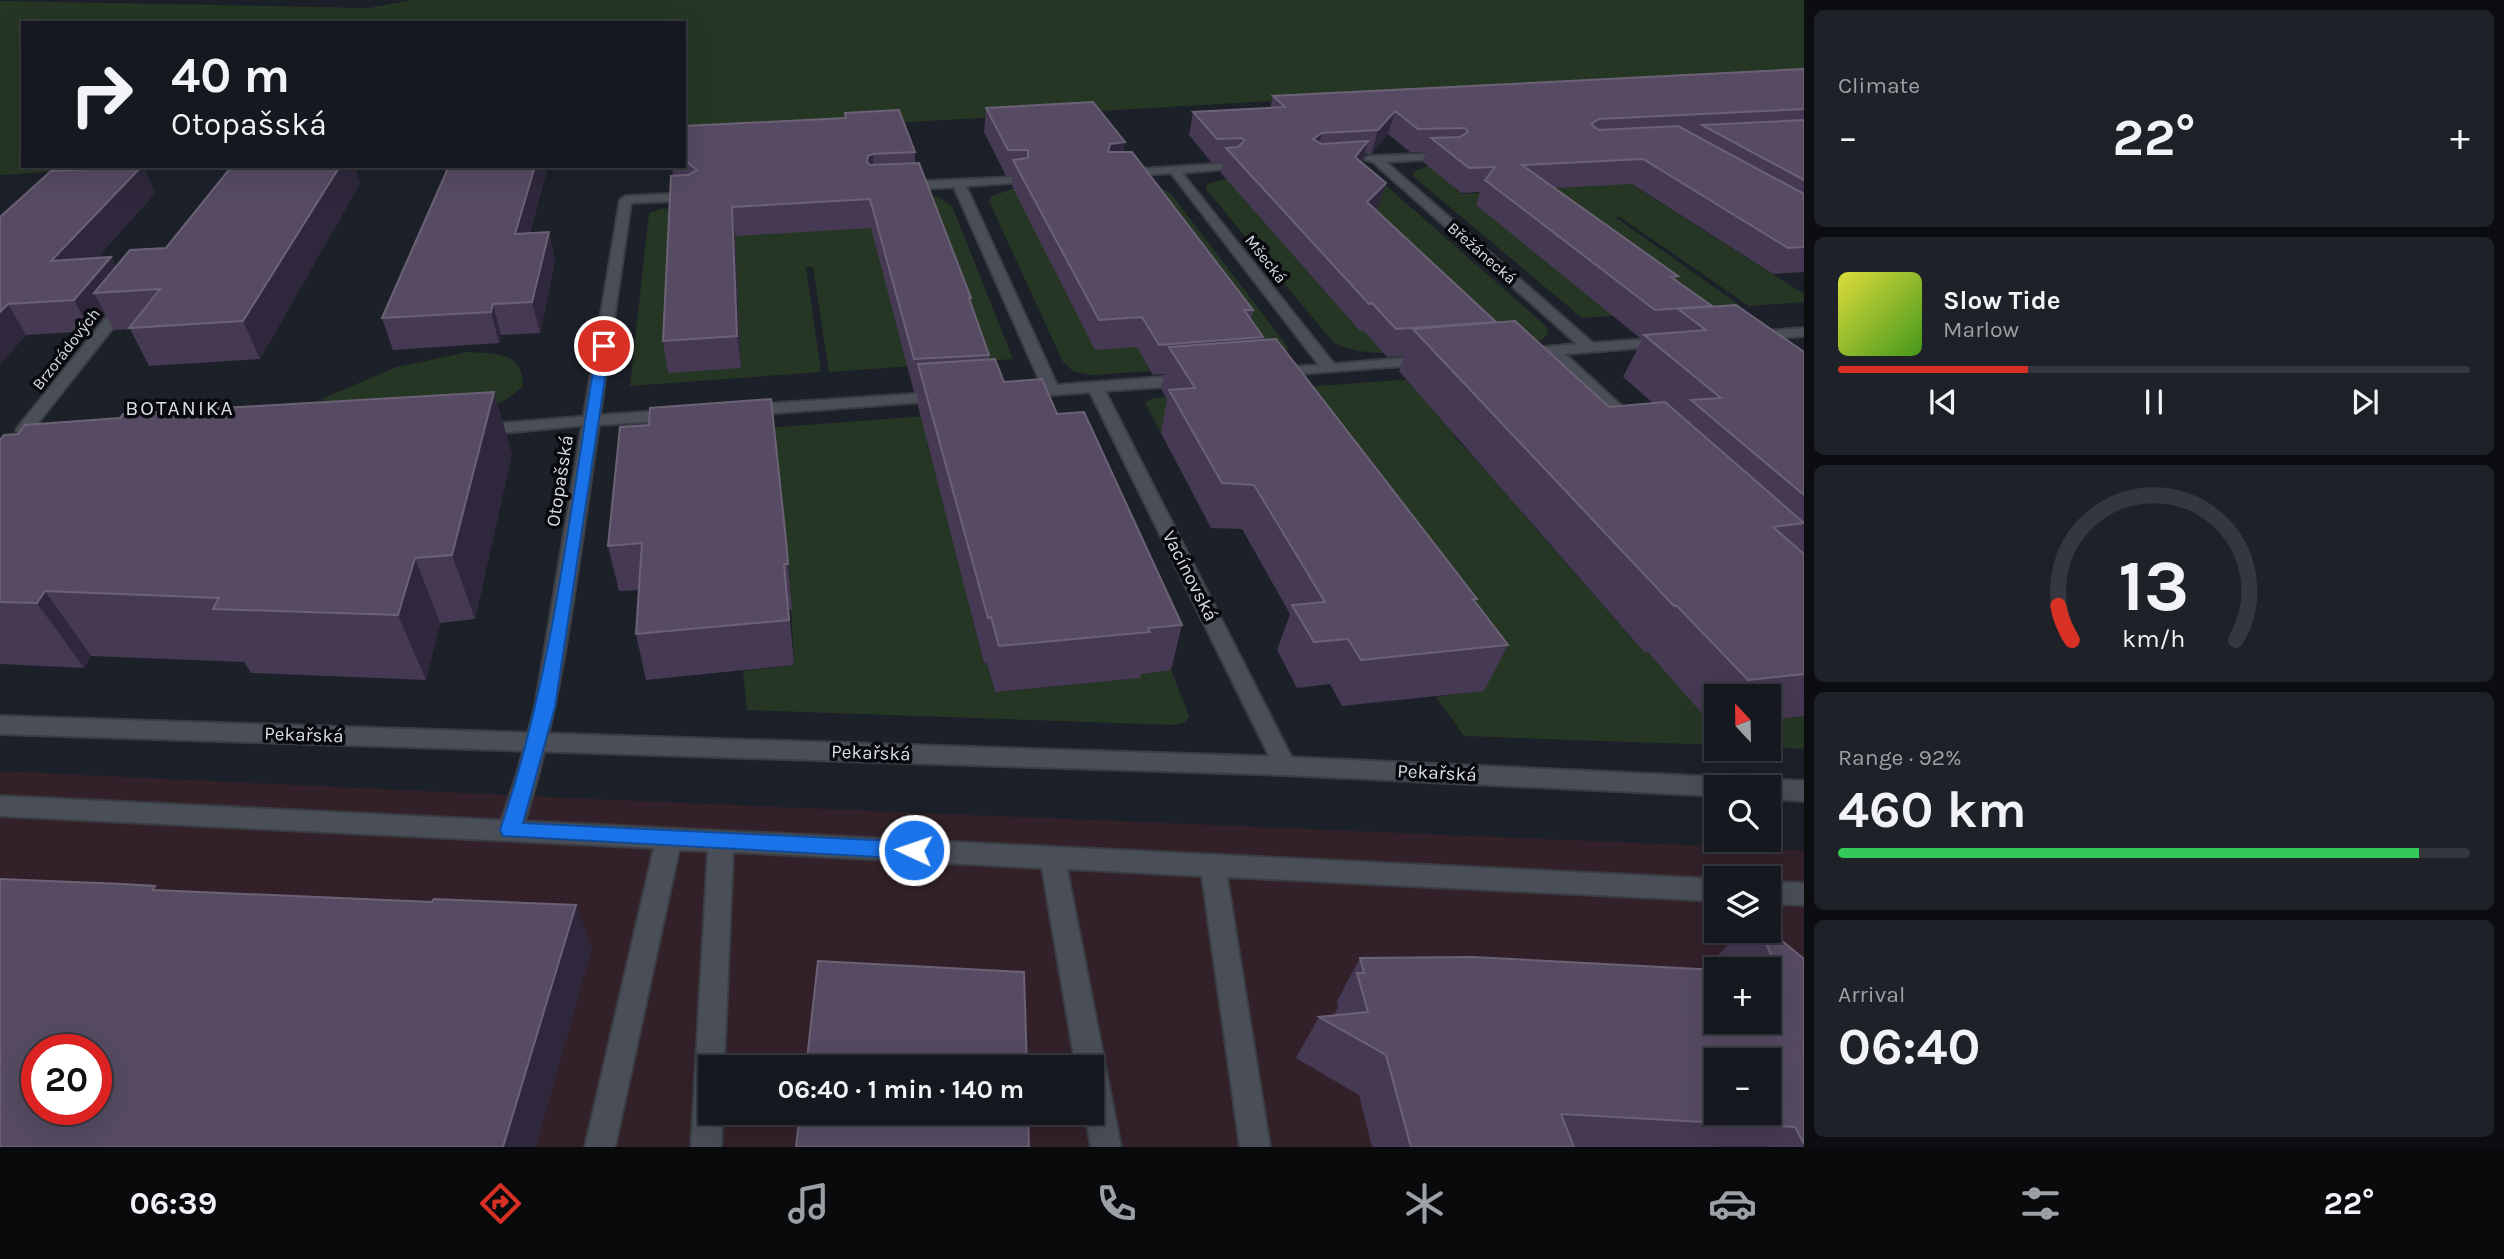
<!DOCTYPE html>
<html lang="en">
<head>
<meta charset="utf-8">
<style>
	body { margin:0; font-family:Karla,sans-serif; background:#1e2128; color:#f1f3f6; height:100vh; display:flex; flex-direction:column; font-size:26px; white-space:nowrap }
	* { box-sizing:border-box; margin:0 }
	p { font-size:23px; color:#9da0a4 }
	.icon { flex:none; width:38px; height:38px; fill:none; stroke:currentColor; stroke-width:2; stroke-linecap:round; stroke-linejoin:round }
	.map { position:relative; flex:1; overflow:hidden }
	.details { display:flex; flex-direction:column; gap:10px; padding:10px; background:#0c0d11; width:700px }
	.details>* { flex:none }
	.hud { position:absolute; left:21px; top:21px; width:665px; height:147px; border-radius:0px; box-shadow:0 7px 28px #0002,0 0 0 2px #34373d; background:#15181f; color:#f1f3f6; overflow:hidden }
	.needle { width:46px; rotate:338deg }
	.controls { position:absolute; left:1704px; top:684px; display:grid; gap:14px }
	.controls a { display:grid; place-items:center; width:77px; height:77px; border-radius:0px; background:#15181f; box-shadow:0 7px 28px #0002,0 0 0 2px #34373d; font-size:35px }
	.speed { position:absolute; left:21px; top:1034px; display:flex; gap:14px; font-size:35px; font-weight:700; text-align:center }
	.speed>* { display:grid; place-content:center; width:91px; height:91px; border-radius:50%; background:#15181f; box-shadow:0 7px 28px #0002,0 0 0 2px #34373d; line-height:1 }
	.speed .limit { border:10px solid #d22; background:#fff; color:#111 }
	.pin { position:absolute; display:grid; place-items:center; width:60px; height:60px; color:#fff; margin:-30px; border:4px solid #fff; border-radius:50%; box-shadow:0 2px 7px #0007 }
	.me { position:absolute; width:77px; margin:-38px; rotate:273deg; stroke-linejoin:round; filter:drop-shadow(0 0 5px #0008) }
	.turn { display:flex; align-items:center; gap:24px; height:147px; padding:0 35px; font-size:32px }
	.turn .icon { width:91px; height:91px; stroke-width:2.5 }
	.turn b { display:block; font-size:49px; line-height:60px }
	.big { font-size:52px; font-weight:700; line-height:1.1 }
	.details .card { flex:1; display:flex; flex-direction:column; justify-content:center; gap:10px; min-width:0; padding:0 24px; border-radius:10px; background:#1e2128 }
	.details .dial { align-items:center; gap:0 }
	.dial svg { height:182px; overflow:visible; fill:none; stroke:#34373d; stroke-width:7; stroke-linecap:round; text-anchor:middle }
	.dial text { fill:#f1f3f6; stroke:none }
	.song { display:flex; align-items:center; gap:21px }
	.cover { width:84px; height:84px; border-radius:10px; background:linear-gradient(135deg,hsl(60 70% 55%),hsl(100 70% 35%)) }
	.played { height:7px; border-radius:4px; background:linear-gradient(90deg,#d93025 30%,#34373d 30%) }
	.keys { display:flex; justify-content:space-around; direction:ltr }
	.heat { display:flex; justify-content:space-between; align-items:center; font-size:38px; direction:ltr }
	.charge { height:10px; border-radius:5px; background:linear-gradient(90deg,#34c759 92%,#34373d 0) }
	.trip { position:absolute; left:698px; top:1055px; width:406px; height:70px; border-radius:0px; background:#15181f; box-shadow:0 7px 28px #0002,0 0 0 2px #34373d; font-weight:700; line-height:70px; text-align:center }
	.tab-bar { display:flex; height:112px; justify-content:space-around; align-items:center; background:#080a0c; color:#9da0a4 }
	.tab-bar .icon { width:49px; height:49px }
	.tab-bar .active { color:#d93025 }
	.tab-bar b { font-size:32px; color:#f1f3f6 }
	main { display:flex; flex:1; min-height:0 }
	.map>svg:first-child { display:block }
	.commercial { fill:#332129; fill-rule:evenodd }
	.green { fill:#263624; fill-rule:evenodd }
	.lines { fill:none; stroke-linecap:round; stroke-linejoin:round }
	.service-casing { stroke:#3a3d43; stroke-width:4 }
	.pedestrian-casing { stroke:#3a3d43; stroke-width:4 }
	.minor-casing { stroke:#3a3d43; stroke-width:4 }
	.tertiary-casing { stroke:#3a3d43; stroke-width:4 }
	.service { fill:#494e57; fill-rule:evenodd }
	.pedestrian { fill:#494e57; fill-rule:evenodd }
	.minor { fill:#494e57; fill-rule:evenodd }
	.tertiary { fill:#494e57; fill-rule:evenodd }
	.wall { fill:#463953; fill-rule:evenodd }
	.shaded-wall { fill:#2f283c }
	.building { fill:#564b62; stroke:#6b6276; stroke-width:2; fill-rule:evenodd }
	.route { fill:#1a73e8; stroke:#114b97; stroke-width:2 }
	.labels { text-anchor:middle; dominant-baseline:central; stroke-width:7; stroke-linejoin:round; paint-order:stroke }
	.far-street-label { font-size:16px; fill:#dadde3; stroke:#080a0e }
	.street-label { font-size:19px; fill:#dadde3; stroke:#080a0e }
	.neighbourhood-label { font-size:21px; letter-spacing:2px; fill:#dadde3; stroke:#080a0e }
</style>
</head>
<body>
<main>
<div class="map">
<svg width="1804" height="1147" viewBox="0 0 1804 1147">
	<rect width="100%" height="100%" fill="#1c2029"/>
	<path class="commercial" d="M0,771l568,27 1236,52v297h-1804zM1717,878h52v53h-52zM1717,970h52v52h-52zM37,1050h59v60h-59zM1717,1060h52v53h-52zM710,1068h382v45h-382z"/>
	<path class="green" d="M413,0h1391v80l-550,22 -570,33v-112h-661v143h126l-149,9v-174l369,7z
		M1581,152l223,142v8l-55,4 -129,-89h-5l127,90 -160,11 -168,-141 -1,-5 15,-6zM1441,176l109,12 -89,6z
		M1234,177l148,5 164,144 2,8 -6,6 -12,3c-45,3 -165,23 -198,-2l-126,-152 1,-5z
		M1157,185l14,9 117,153 -2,7 -17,9 -178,12 -18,-4 -10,-9 -74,-161 3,-5 20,-7z
		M922,194l16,3 14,9 61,153 -184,13 -16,-105h-7l15,105 -191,14 19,-173 12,-4z
		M468,352c28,2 55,-1 55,34l-14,12 -28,13 -136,2 -24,-14 76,-32z
		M1523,371l-70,64 71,77 -2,1 122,139h4l69,74v19l-253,-9 -28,-39 48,-7 -323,-257 -16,-30 9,-5z
		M1049,407l11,6 18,43 -151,-13 48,172 -3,1 12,47h3l8,29 144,-14 -1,-4 33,-4 18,46 -4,6 -11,3 -427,-15 -4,-39 51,-6 -5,-98 -8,-51h3l-3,-35 -138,-44z
		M1804,716v33l-35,-2v-27z"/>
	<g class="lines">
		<defs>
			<path id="service" d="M0,796l1717,83v22l-490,-24 43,270h-30l-38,-271 -135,-7 54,278h-30l-6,-34h7v-45h-16l-34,-200 -309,-16 -9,216h-14v45h13l-2,34h-30l17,-296 -29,-1 -64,297h-30l69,-299 -654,-32z
				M1769,882l35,1v22l-35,-1z"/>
			<path id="pedestrian" d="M126,298l7,4 -2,3 -101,128h-12l-2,-3 2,-3 103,-128z
				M591,416l6,2v6l-117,11 -8,-5 8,-5z"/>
			<path id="minor" d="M1455,153l2,2 -6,3 -65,4 207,181 70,-5 7,4 -7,4 -98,8 72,66v6h-12l-76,-71 -32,1v-6l5,-1 55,-5 -204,-182 -10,-3 6,-3z
				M1232,163l6,3 -2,2 -54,5 152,191 92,-8 5,2v6l-161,12 -3,-3 8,-5 44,-3 -148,-192 -48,3 -6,-3 6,-3z
				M1020,177l4,1v4l-58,4 91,199 132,-10 8,5 -8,5 -84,6 191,375 -3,6 -8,3 -8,-3 -187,-380 -67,5 -8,-5 8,-5 19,-1 -88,-199 -51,3 -6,-4 6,-4z
				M692,193l6,4 -2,3 -65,3 -31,212 76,-5 8,5 -8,5 -77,5c-21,136 -34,274 -77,405l-3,7 -9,3 -9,-3 -3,-7 19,-56 18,-67 85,-507 6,-4z
				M1804,328v8l-51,4 -7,-4 7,-4z
				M944,392l6,2v6l-203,15 -8,-5 8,-5z"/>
			<path id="tertiary" d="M0,716l1285,41 456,21 8,3 3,7h-35v8l-432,-21 -1285,-41z
				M1769,779l35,2v20l-35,-2v-11h-11l3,-6z"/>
		</defs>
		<use href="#service" class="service-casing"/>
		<use href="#pedestrian" class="pedestrian-casing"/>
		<use href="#minor" class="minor-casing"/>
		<use href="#tertiary" class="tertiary-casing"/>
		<use href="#service" class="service"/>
		<use href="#pedestrian" class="pedestrian"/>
		<use href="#minor" class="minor"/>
		<use href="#tertiary" class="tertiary"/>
	</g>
	<path class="wall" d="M1804,69v203l-31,2 -141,-90 -78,4 124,88 -2,4 35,27 93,45v364l-35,4v-24h-52v30h-4l-65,-74h-4l-245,-281 5,-15 -17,1 -23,-26h-4l-139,-158 2,-11 -11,1 -23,-28 4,-23 77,-4 3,-12zM1388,134l22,18h16l-3,10 38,31 19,-1 -4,13 164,133h3l-20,39 30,26 -44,4 -114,-84 1,-1 -120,-112 2,-2 8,-25 -24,-20 3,-9h6z
		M986,108l139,34 -2,10 130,158 -2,10 12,17v3l214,259 -2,3 33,43 -24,46 -142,15 -12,-22 -33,4 -20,-38 13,-36 -48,-85 -31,-1 -50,-95 6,-34 -6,-10 3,-15 -11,1 -16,-28 -42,3 -83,-164v-10h-6l-22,-44z
		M845,113l70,39v11l56,135v7l18,50v4l15,23 53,32 125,211 -11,45 -30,4 -1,4 -145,14 -8,-29h-3l-66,-257v-14h-4l-43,-164 -136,8 6,132 -73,5 -5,-32 10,-165 -1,-10h12v-40l161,-8z
		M143,166l12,27 -58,65 14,-1 5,10 50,-19 194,-65 -100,176 -111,7 -19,-37 -16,1 -9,-16 -14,17 -65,4 -26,29v-147z
		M449,166h96l1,7 -16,60 19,-1 6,29 -15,72 -39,2 -2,8 -106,7 -11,-32z
		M771,399l19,187 2,24h-3l5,55 -148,15 -10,-46 3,-44 -20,1 -11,-45 41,-121z
		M120,418l392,35 -37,166 -35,4 -14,57 -175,-7 -7,-11 -153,-6 -7,12 -84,-4v-224l18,-6z
		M1742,931h27l35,28v188h-432l-13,-52 -63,-37 23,-41 15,-2 4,-8 -1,-6 23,-43 356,12 -4,-9zM1717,970h52l-52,52z"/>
	<path class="shaded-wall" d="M1395,111l-7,23 -17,20 7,-24z
		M1322,133l-6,23 -3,-17z
		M1368,141l-6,24 -7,-8z
		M1125,142l-4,26 -15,1 4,-25z
		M873,154l1,27 -7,-19 1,-6z
		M143,166l12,27 -88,98 -16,-30z
		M340,166h15l5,17 -100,176 -17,-38z
		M535,166h10l1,7 -24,90 -7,-29z
		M1386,183l-8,25 -18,19 7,-25z
		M732,207l3,29 6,132 -4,-32z
		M549,232l6,29 -15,72 -8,-31z
		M111,257l15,30 -32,6 11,21 -14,17 -17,-31z
		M8,304l18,31 -26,29v-52z
		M493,304l8,31 -2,8 -8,-31z
		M494,392l18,61 -37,166 -23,-64z
		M415,558l25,65 -14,57 -28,-65z
		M45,591l46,65 -7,12 -47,-65z
		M576,905l16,43 -56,199h-33z"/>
	<path class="building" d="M1804,69v40l-205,10 -8,5 8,6 79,-4 126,68v53l-16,1 -145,-89 -121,6 156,111 -7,1 41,29 -57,4 -170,-130 10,-13 -26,1 -38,-30 29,-1 8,-5 -3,-4 -47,1 -23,-18 -17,19 -56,3 -9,6 9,5 46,-3 -13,16 31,26 -19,19 129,120 -100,7 -24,-26 -3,1 -143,-156 12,-1 7,-7 -4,-2 -24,1 -24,-27 92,-5 -12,-11z
		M1093,102l32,40 -15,2 -2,8h24l121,158h-9l19,27 -104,8 -17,-28 -43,3 -86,-160 15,-2v-8h-20l-22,-42z
		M899,110l16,42 -42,2 -5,2 -1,6 3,3 49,-2 52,135h-2l20,57 -75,4 -44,-160 -138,8 5,129 -74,5 8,-165 17,-1 9,-5 -9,-7h-4v-37l162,-8 -1,-5z
		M1804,120v60l-102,-55z
		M142,166l-91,95 60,-4 -37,43 -66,4 -8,8v-95l51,-46z
		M232,166h108l-97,155 -114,7 31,-39 -66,4 36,-43 36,-2z
		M449,166h86l-20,68 34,-2 -17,70 -39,2 -2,8 -109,6z
		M1736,305l68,47v143l-113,-95 30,-2 -77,-63 62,-5 -28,-21z
		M1515,321l94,86 56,-5 139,121 -31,4 31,27v120l-56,6 -71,-74h-3l-261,-277z
		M1276,339l201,260h-4l35,46 -147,15 -13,-21 -34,3 -22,-37 33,-3 -71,-117 -32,-2 -53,-93 26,-2 -26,-41z
		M995,359l9,23 38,-3 15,35 27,-2 98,213 -34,3 2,4 -151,14 -8,-29 -3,1 -70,-254z
		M494,392l-42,163 -37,3 -17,57 -185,-6 6,-11 -174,-7 -8,12 -37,-1v-162l4,-5 14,-1 7,-9 95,-7 3,-4z
		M771,399l15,141 2,24h-4l5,56 -153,14 6,-91 -34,3 12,-119 29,-2 1,-17z
		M0,879l123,5 32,2 -2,4 279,12 2,-3 142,6 -73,242h-503zM37,1050h59v60h-59z
		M1769,930l35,29v185l-9,-17 -234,-13 13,33h-163l-25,-92 -67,-38 49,-5 -11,-39h7l-4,-15 113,-1 244,13v52h52v-52h-30l-1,-2 39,1 -16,-38h8zM1717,1060h52v53h-52z
		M818,961l206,11 3,96h-221z
		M800,1113h228l1,34h-233z"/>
	<path class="route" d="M604,342l6,4 -55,361 -32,116 391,19 7,2 3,6 -3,7 -7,2 -411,-23 -3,-6c53,-155 70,-322 97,-484z"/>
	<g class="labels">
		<g class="far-street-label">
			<text transform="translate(1482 253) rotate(41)">Břežánecká</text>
			<text transform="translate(1266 259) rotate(52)">Mšecká</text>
			<text transform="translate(66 349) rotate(-52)">Brzorádových</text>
		</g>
		<g class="street-label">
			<text transform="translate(560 481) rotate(-81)">Otopašská</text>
			<text transform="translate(1190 576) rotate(63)">Vacínovská</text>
			<text transform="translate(304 735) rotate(2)">Pekařská</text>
			<text transform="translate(871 753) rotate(2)">Pekařská</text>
			<text transform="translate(1437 773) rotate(3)">Pekařská</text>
		</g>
		<g class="neighbourhood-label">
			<text x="180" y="408">BOTANIKA</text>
		</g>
	</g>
</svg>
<div class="controls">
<a><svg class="needle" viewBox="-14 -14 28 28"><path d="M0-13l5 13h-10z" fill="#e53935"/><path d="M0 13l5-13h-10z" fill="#9da0a4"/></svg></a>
<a><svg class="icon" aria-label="search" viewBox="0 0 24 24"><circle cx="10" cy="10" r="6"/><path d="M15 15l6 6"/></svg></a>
<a><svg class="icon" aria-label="layers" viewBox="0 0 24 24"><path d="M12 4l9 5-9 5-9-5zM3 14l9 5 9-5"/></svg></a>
<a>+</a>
<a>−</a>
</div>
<div class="speed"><div class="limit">20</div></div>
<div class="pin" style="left:604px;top:346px;background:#d93025"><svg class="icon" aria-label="arrive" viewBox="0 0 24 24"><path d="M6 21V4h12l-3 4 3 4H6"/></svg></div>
<svg class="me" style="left:914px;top:850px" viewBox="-20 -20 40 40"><circle r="17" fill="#1a73e8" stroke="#fff" stroke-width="3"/><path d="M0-11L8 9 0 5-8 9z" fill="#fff"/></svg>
<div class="trip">06:40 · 1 min · 140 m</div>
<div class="hud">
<div class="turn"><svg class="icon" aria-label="right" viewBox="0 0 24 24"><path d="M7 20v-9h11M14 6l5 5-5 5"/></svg><div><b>40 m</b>Otopašská</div></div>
</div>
</div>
<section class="details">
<div class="card"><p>Climate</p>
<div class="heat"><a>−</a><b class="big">22°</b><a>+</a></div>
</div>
<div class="card">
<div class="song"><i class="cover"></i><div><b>Slow Tide</b><p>Marlow</p></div></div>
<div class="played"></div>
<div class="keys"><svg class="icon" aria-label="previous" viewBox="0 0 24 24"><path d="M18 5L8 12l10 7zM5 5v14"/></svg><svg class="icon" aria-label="pause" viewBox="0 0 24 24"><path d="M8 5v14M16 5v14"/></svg><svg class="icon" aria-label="next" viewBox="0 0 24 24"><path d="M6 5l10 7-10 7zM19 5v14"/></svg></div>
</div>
<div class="card dial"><svg viewBox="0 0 100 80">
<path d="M14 69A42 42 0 1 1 86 69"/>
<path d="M14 69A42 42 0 0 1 8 54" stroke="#d93025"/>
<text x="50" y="56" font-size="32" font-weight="700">13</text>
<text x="50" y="72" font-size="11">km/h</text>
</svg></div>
<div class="card"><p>Range · 92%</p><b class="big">460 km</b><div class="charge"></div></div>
<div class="card"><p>Arrival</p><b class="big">06:40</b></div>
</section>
</main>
<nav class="tab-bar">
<b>06:39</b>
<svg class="icon active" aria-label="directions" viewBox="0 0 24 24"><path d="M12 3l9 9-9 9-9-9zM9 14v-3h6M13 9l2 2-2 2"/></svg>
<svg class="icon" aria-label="music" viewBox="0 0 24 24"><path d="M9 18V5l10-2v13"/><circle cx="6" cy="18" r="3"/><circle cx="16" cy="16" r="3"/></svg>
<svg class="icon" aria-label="phone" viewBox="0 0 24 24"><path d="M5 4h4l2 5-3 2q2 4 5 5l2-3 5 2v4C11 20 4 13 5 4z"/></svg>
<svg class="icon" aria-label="climate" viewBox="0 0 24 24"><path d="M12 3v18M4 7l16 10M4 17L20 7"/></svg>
<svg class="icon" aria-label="car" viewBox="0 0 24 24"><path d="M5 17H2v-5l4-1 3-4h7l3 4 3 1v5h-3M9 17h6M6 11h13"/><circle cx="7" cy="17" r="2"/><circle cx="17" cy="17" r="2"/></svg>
<svg class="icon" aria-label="filters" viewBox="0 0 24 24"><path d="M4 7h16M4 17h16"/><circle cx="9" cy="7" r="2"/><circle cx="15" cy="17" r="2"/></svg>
<b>22°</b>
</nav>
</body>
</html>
